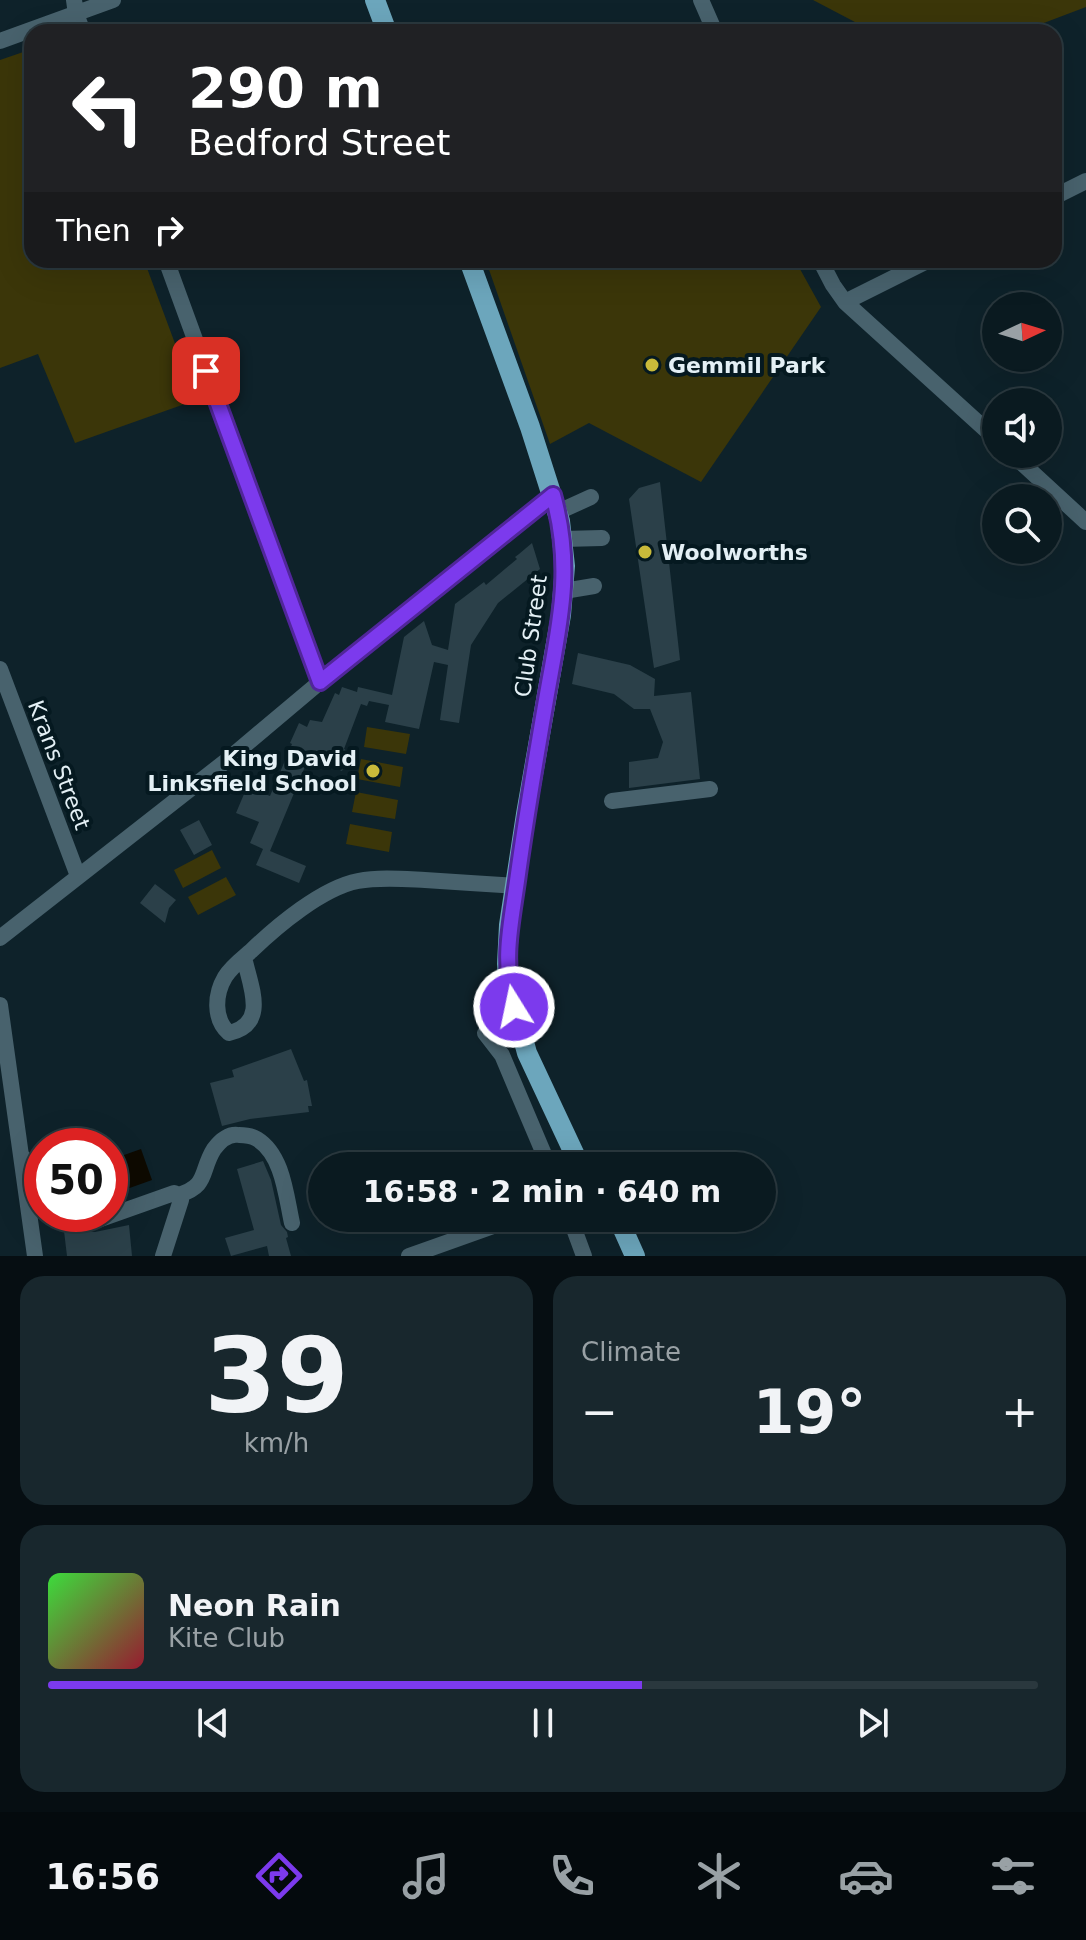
<!DOCTYPE html>
<html lang="en">
<head>
<meta charset="utf-8">
<style>
	body { margin:0; font-family:"DejaVu Sans",sans-serif; background:#18272d; color:#f1f3f6; height:100vh; display:flex; flex-direction:column; font-size:30px; white-space:nowrap }
	* { box-sizing:border-box; margin:0 }
	p { font-size:26px; color:#99a1a5 }
	.icon { flex:none; width:44px; height:44px; fill:none; stroke:currentColor; stroke-width:2; stroke-linecap:round; stroke-linejoin:round }
	.map { position:relative; height:1256px; overflow:hidden }
	.drawer { display:flex; flex-direction:column; gap:20px; padding:20px; background:#060e12; flex:1 }
	.drawer>* { flex:none }
	.hud { position:absolute; left:24px; top:24px; width:1038px; height:244px; border-radius:24px; box-shadow:0 8px 32px #0002,0 0 0 2px #2a383e; background:#202124; color:#fff; overflow:hidden }
	.needle { width:52px; rotate:86deg }
	.tools { position:absolute; left:982px; top:292px; display:grid; gap:16px }
	.tools a { display:grid; place-items:center; width:80px; height:80px; border-radius:50%; background:#0a1a20; box-shadow:0 8px 32px #0002,0 0 0 2px #2a383e; font-size:40px }
	.speed { position:absolute; left:24px; top:1128px; display:flex; gap:16px; font-size:40px; font-weight:700; text-align:center }
	.speed>* { display:grid; place-content:center; width:104px; height:104px; border-radius:50%; background:#0a1a20; box-shadow:0 8px 32px #0002,0 0 0 2px #2a383e; line-height:1 }
	.speed .limit { border:12px solid #d22; background:#fff; color:#111 }
	.pin { position:absolute; display:grid; place-items:center; width:68px; height:68px; color:#fff; margin:-34px; border-radius:16px; box-shadow:0 4px 12px #0006 }
	.me { position:absolute; width:88px; margin:-44px; rotate:350deg; stroke-linejoin:round; filter:drop-shadow(0 0 6px #0008) }
	.turn { display:flex; align-items:center; gap:28px; height:168px; padding:0 32px; font-size:36px }
	.turn .icon { width:104px; height:104px; stroke-width:2.5 }
	.turn b { display:block; font-size:56px; line-height:68px }
	.then { display:flex; align-items:center; height:76px; padding:0 32px; background:#0003; gap:16px; font-size:30px }
	.big { font-size:60px; font-weight:700; line-height:1.1 }
	.drawer .widget { flex:1; display:flex; flex-direction:column; justify-content:center; gap:12px; min-width:0; padding:0 28px; border-radius:24px; background:#18272d }
	.drawer .dial { align-items:center; gap:0 }
	.dial b { font-size:104px; line-height:1 }
	.song { display:flex; align-items:center; gap:24px }
	.cover { width:96px; height:96px; border-radius:12px; background:linear-gradient(135deg,hsl(120 70% 55%),hsl(350 70% 35%)) }
	.played { height:8px; border-radius:4px; background:linear-gradient(90deg,#7c3aed 60%,#2a383e 60%) }
	.keys { display:flex; justify-content:space-around; direction:ltr }
	.heat { display:flex; justify-content:space-between; align-items:center; font-size:44px; direction:ltr }
	.drawer .tiles { flex:1; display:grid; gap:20px; grid-template-columns:1fr 1fr }
	.widget:last-child { grid-column:span 2 }
	.trip { position:absolute; left:308px; top:1152px; width:468px; height:80px; border-radius:40px; background:#0a1a20; box-shadow:0 8px 32px #0002,0 0 0 2px #2a383e; font-weight:700; line-height:80px; text-align:center }
	.tabs { display:flex; height:128px; justify-content:space-around; align-items:center; background:#040a0d; color:#99a1a5 }
	.tabs .icon { width:56px; height:56px }
	.tabs .current { color:#7c3aed }
	.tabs b { font-size:36px; color:#f1f3f6 }
	.map>svg:first-child { display:block }
	.green { fill:#3b3609 }
	.water { fill:#0e0a00 }
	.building { fill:#2b4049 }
	.lines { fill:none; stroke-linecap:round; stroke-linejoin:round }
	.minor { stroke:#48626d; stroke-width:16 }
	.major { stroke:#6ca6bc; stroke-width:20 }
	.route-casing { stroke:#51269a; stroke-width:20 }
	.route { stroke:#7c3aed; stroke-width:14 }
	.poi-dot { fill:#c9ba3a; stroke:#051920; stroke-width:3 }
	.labels { text-anchor:middle; dominant-baseline:central; stroke-width:8; stroke-linejoin:round; paint-order:stroke }
	.poi-label { font-size:22px; font-weight:bold; fill:#e4f0f5; stroke:#051920; text-anchor:start }
	.street-label { font-size:22px; fill:#e4f0f5; stroke:#051920 }
</style>
</head>
<body>
<div class="map">
<svg width="1086" height="1256" viewBox="0 0 1086 1256">
	<rect width="100%" height="100%" fill="#0e222a"/>
	<path class="green" d="M813,0h273v7l-66,25h-146z
		M32,49v211h112l52,140 -121,43 -37,-89 -38,14v-308z
		M795,260l26,47 -120,175 -112,-59 -39,21 -64,-183z
		M367,727l43,7 -4,20 -42,-7z
		M361,759l42,8 -3,20 -43,-8z
		M356,792l42,8 -3,19 -43,-7z
		M350,824l42,8 -3,20 -43,-8z
		M212,850l9,18 -38,20 -9,-18z
		M226,877l10,18 -38,20 -10,-18z"/>
	<path class="water" d="M141,1149l11,31 -42,15v-35z"/>
	<path class="building" d="M660,482l20,178 -26,8 -25,-169 10,-11z
		M532,543l8,26 -42,34 -27,42 -12,78 -19,-3 8,-55 -14,-3 -15,67 -34,-7 4,-17 -20,-4 -2,5 -6,-2 -17,45 5,3 -7,19 -33,-14 -39,94 36,15 -7,17 -43,-18 7,-16 -13,-6 9,-21 -23,-9 11,-26 23,9 22,-52 -2,-1 9,-20 8,4 3,-7 12,2 13,-29 4,2 3,-8 15,5 1,-5 34,8 12,-58 20,-16 8,24 16,5 7,-46 29,-22 2,3 31,-26 -2,-2 4,-3z
		M578,653l52,12 25,14 -1,17 37,-4 9,87 -71,9v-26l29,-4 5,-16 -13,-33h-16l-20,-15 -42,-10z
		M199,820l13,25 -18,10 -14,-25z
		M155,884l21,16 -7,8 -4,15 -25,-20z
		M291,1049l13,32 3,-1 5,26h-4l1,6 -59,7 -28,7 -12,-43 24,-6 -2,-7z
		M263,1161l8,19 10,45 6,7 1,5 -2,1 5,18h-22l-2,-10 -36,10 -6,-18 29,-8 -17,-61z
		M129,1225l3,31h-65l-3,-25 9,-1 22,2z"/>
	<g class="lines">
		<path class="minor" d="M74,0l2,14 7,18
			M701,0l14,32
			M0,41l113,-41
			M1054,197l32,-16
			M166,260l154,422
			M820,260l13,25 12,17 151,137
			M845,302l84,-42
			M1012,454l74,68
			M558,512l33,-15
			M563,539l39,-1
			M564,591l30,-5
			M0,669l78,207
			M612,801l98,-12
			M0,938l226,-177 94,-79 233,-187
			M244,957c6,29 25,67 -15,76 -16,-14 -14,-39 -4,-56 6,-10 18,-19 26,-26 26,-25 71,-63 107,-70 21,-4 45,-2 67,-1 30,2 61,4 91,6
			M0,1005l35,251
			M485,1033l17,22 47,111
			M21,1155l21,24
			M178,1195c31,-9 22,-24 36,-46 6,-8 14,-16 25,-14 5,0 13,1 18,4 26,16 29,57 35,84
			M69,1214l5,5 21,2 79,-28 4,2 3,5 -18,56
			M570,1218l14,38
			M409,1256l107,-38"/>
		<path class="major" d="M375,0l12,32
			M469,260l61,167 30,94 5,45 -4,49 -35,199 -17,111 -2,39 1,19 19,70 53,113
			M618,1218l17,38"/>
	</g>
	<g class="lines">
		<defs>
			<path id="route" d="M206,371l114,311 233,-187c21,75 6,130 -7,205 -10,58 -20,116 -28,174 -7,52 -16,81 -4,133"/>
		</defs>
		<use href="#route" class="route-casing"/>
		<use href="#route" class="route"/>
	</g>
	<g class="poi-dot">
		<circle cx="652" cy="365" r="8"/>
		<circle cx="645" cy="552" r="8"/>
		<circle cx="373" cy="771" r="8"/>
	</g>
	<g class="labels">
		<g class="poi-label">
			<text x="668" y="365">Gemmil Park</text>
			<text x="661" y="552">Woolworths</text>
			<text x="357" y="758" text-anchor="end">King David<tspan x="357" dy="25">Linksfield School</tspan></text>
		</g>
		<g class="street-label">
			<text transform="translate(531 636) rotate(-82)">Club Street</text>
			<text transform="translate(59 765) rotate(69)">Krans Street</text>
		</g>
	</g>
</svg>
<div class="tools">
<a><svg class="needle" viewBox="-14 -14 28 28"><path d="M0-13l5 13h-10z" fill="#e53935"/><path d="M0 13l5-13h-10z" fill="#99a1a5"/></svg></a>
<a><svg class="icon" aria-label="sound" viewBox="0 0 24 24"><path d="M4 9h4l5-4v14l-5-4H4zM17 9q2 3 0 6"/></svg></a>
<a><svg class="icon" aria-label="search" viewBox="0 0 24 24"><circle cx="10" cy="10" r="6"/><path d="M15 15l6 6"/></svg></a>
</div>
<div class="speed"><div class="limit">50</div></div>
<div class="pin" style="left:206px;top:371px;background:#d93025"><svg class="icon" aria-label="arrive" viewBox="0 0 24 24"><path d="M6 21V4h12l-3 4 3 4H6"/></svg></div>
<svg class="me" style="left:514px;top:1007px" viewBox="-20 -20 40 40"><circle r="17" fill="#7c3aed" stroke="#fff" stroke-width="3"/><path d="M0-11L8 9 0 5-8 9z" fill="#fff"/></svg>
<div class="trip">16:58 · 2 min · 640 m</div>
<div class="hud">
<div class="turn"><svg class="icon" aria-label="left" viewBox="0 0 24 24"><path d="M17 20v-9H6M10 6l-5 5 5 5"/></svg><div><b>290 m</b>Bedford Street</div></div>
<div class="then">Then<svg class="icon" aria-label="right" viewBox="0 0 24 24"><path d="M7 20v-9h11M14 6l5 5-5 5"/></svg></div>
</div>
</div>
<section class="drawer">
<div class="tiles">
<div class="widget dial"><b>39</b><p>km/h</p></div>
<div class="widget"><p>Climate</p>
<div class="heat"><a>−</a><b class="big">19°</b><a>+</a></div>
</div>
<div class="widget">
<div class="song"><i class="cover"></i><div><b>Neon Rain</b><p>Kite Club</p></div></div>
<div class="played"></div>
<div class="keys"><svg class="icon" aria-label="previous" viewBox="0 0 24 24"><path d="M18 5L8 12l10 7zM5 5v14"/></svg><svg class="icon" aria-label="pause" viewBox="0 0 24 24"><path d="M8 5v14M16 5v14"/></svg><svg class="icon" aria-label="next" viewBox="0 0 24 24"><path d="M6 5l10 7-10 7zM19 5v14"/></svg></div>
</div>
</div>
</section>
<nav class="tabs">
<b>16:56</b>
<svg class="icon current" aria-label="directions" viewBox="0 0 24 24"><path d="M12 3l9 9-9 9-9-9zM9 14v-3h6M13 9l2 2-2 2"/></svg>
<svg class="icon" aria-label="music" viewBox="0 0 24 24"><path d="M9 18V5l10-2v13"/><circle cx="6" cy="18" r="3"/><circle cx="16" cy="16" r="3"/></svg>
<svg class="icon" aria-label="phone" viewBox="0 0 24 24"><path d="M5 4h4l2 5-3 2q2 4 5 5l2-3 5 2v4C11 20 4 13 5 4z"/></svg>
<svg class="icon" aria-label="climate" viewBox="0 0 24 24"><path d="M12 3v18M4 7l16 10M4 17L20 7"/></svg>
<svg class="icon" aria-label="car" viewBox="0 0 24 24"><path d="M5 17H2v-5l4-1 3-4h7l3 4 3 1v5h-3M9 17h6M6 11h13"/><circle cx="7" cy="17" r="2"/><circle cx="17" cy="17" r="2"/></svg>
<svg class="icon" aria-label="filters" viewBox="0 0 24 24"><path d="M4 7h16M4 17h16"/><circle cx="9" cy="7" r="2"/><circle cx="15" cy="17" r="2"/></svg>
</nav>
</body>
</html>
